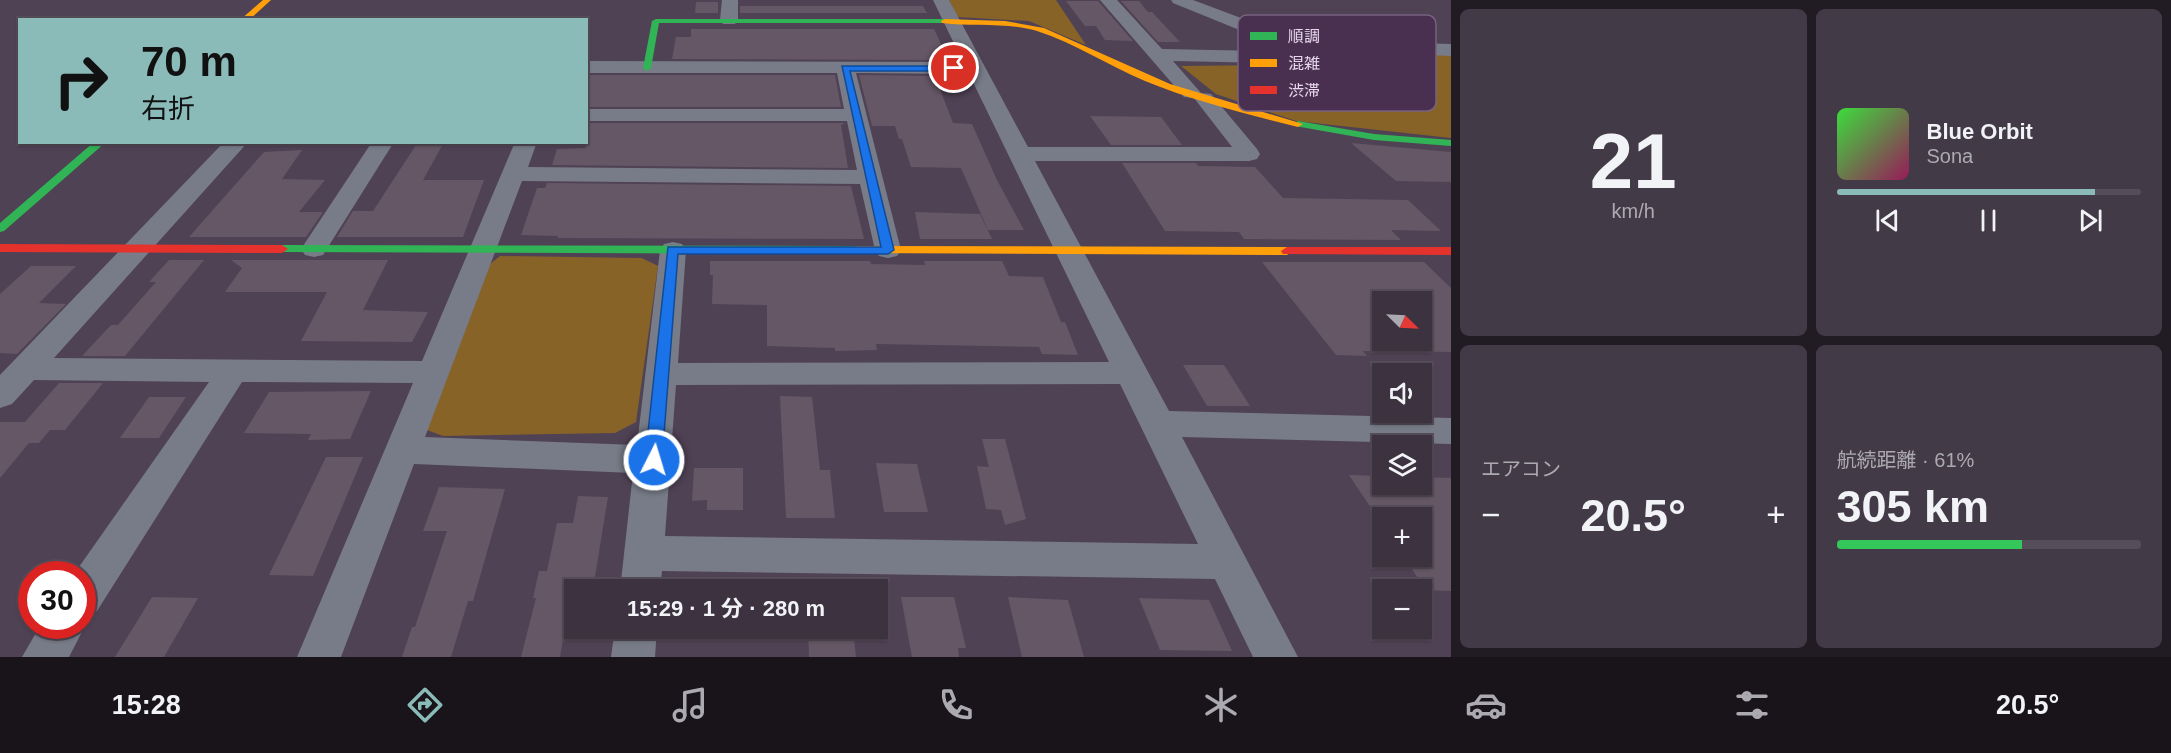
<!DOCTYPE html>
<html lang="ja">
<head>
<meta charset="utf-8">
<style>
	body { margin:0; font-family:Helvetica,"Noto Sans JP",sans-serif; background:#433a47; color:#f1f3f6; height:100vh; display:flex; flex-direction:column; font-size:22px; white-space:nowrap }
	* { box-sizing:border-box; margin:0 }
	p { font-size:20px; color:#acaab1 }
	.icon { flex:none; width:33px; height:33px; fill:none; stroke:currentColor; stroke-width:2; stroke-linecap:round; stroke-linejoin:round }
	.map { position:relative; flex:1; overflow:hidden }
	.sheet { display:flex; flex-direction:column; gap:9px; padding:9px; background:#211c23; width:720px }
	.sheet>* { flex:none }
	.guide { position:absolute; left:18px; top:18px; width:570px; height:126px; border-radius:0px; box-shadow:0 2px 4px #0004,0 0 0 2px #554d59; background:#8bbbb9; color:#111; overflow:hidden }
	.needle { width:39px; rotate:114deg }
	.fabs { position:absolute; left:1372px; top:291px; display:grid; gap:12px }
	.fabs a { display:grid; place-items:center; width:60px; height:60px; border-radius:0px; background:#3c3240; box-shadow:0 2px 4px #0004,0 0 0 2px #554d59; font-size:30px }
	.speed { position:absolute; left:18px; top:561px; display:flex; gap:12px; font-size:30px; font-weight:700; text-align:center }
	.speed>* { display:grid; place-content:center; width:78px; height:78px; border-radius:50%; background:#3c3240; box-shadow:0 2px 4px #0004,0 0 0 2px #554d59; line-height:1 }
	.speed .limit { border:9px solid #d22; background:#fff; color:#111 }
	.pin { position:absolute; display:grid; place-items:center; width:51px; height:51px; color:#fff; margin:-26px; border:3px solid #fff; border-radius:50%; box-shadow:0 2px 6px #0007 }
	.me { position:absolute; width:66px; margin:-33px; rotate:5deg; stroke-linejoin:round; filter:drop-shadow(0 0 4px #0008) }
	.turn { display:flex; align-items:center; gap:21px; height:126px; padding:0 24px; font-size:27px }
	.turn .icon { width:78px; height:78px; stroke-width:2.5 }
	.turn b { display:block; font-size:42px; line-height:51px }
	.big { font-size:45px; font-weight:700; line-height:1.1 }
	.sheet .widget { flex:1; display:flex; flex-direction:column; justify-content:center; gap:9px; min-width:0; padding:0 21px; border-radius:9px; background:#433a47 }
	.sheet .dial { align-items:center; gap:0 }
	.dial b { font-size:78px; line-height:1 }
	.song { display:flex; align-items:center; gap:18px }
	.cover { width:72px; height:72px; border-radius:9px; background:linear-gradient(135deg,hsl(120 70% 55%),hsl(330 70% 35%)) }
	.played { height:6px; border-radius:3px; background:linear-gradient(90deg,#8bbbb9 85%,#554d59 85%) }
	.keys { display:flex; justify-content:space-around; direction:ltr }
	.heat { display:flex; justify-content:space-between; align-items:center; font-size:33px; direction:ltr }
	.charge { height:9px; border-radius:4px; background:linear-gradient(90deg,#34c759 61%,#554d59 0) }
	.sheet .tiles { flex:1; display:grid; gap:9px; grid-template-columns:repeat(2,1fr) }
	.trip { position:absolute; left:564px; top:579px; width:324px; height:60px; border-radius:0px; background:#3c3240; box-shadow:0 2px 4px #0004,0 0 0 2px #554d59; font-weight:700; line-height:60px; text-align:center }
	.tab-bar { display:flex; height:96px; justify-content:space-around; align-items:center; background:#18141a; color:#acaab1 }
	.tab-bar .icon { width:42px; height:42px }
	.tab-bar .current { color:#8bbbb9 }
	.tab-bar b { font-size:27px; color:#f1f3f6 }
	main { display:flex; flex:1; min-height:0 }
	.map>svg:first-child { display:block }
	.green { fill:#876328 }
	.building { fill:#655765; fill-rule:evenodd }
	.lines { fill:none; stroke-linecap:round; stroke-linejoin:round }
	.street { fill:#777c88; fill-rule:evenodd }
	.fast { fill:#30b455; fill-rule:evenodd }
	.slow { fill:#ff9f0a; fill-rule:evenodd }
	.jam { fill:#e5322d; fill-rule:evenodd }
	.route { fill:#1a73e8; stroke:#114b97; stroke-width:1.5 }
	.key { fill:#493051; stroke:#786280; stroke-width:1.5 }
	.key-label { font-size:16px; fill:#e7d7ec }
</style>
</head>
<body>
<main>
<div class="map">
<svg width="1451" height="657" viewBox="0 0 1451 657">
	<rect width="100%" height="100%" fill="#504255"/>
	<path class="green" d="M949,0h107l30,45 -57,-24 -72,-4z
		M1305,44l94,10 52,1v83l-155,-17 -80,-27 -35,-28 101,-1z
		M500,256l142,2 16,8 -22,156 -21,11 -172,3 -16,-6 63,-166z"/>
	<path class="building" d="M1066,1h32l35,40 -28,-1 -9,-14h-11z
		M1121,1h18l9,11h4l28,30h-22z
		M696,2h22v11h-23z
		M740,6h183l4,7h-187z
		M691,29h243l15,31 -277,-1 4,-22h15z
		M586,75h249l6,32h-255z
		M859,75l76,1 18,47 19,1 25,56 27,50h-36l-27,-62 -50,-1 -9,-28h-3l-4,-13h-23z
		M1090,116l71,1 21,28h-71z
		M586,123h259l-4,2 7,43 -296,-3 5,-16 29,-1z
		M418,142h26l-21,38h61l-21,57h-126l16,-26h20z
		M1351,143l100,9v30l-55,-1z
		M302,150l-20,29 43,1 -26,32h24l-17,25h-117l75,-85z
		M1122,163h74l2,3 57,1 28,31 125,2 33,31 -50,-1 10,10 -157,-1 -5,-7 -74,-1z
		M547,183l304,3 13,53 -306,-1v-2l-37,-1 16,-47h8z
		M915,212l65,2 12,25h-72z
		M169,260h35l-79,96h-43l29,-31h7l38,-43h-7z
		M231,260h157l-25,50 65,2 -16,30 -111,-1 26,-49h-102l17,-24z
		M710,261h160l1,3 54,1 -1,-4h78l7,15 34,1 18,45h4l13,33 -36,-1 -3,-7 -163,-3 1,6 -42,1v-3l-68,-2v-41l-55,-1 1,-29h-3z
		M1262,262h162l27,26v64l-88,-1 4,5 -31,-1zM1383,302h39v38h-39z
		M31,266h45l-37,37 27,1 -49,50 -17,-1v-59z
		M1183,365h41l26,41h-43z
		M59,383h44l-38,47h-15l-11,13h-10l-29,35v-56h25z
		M371,391l-21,48 -42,1 3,-6 -67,-1 25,-41z
		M780,396l32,1 8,73h10l5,48h-49z
		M149,397h37l-27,41h-39z
		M982,439h23l21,80 -21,6 -4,-15 -15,-1 -9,-43 12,1z
		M326,457h37l-50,119 -44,-1z
		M876,463l41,1 11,48h-44z
		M694,468h49v42h-36v-10l-15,1z
		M1349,475l34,1v8h39v-7l29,1v113l-25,-1 -23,-34h19v-38h-39v8z
		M439,487l66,2 -32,112h-5l-17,56h-49l10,-30h3l32,-96h-24z
		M578,496l30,1 -15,92 -21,-1 -12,69h-39l15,-59h-3l6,-27h8l10,-48h16z
		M152,597l46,1 -34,59h-49z
		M901,597h53l12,51h-8l1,9h-47z
		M1008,597l60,3 16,57h-62z
		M1139,598l70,2 23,51 -72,-1z
		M808,628h45l3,29h-47z"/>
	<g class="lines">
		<path class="street" d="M722,0h16v20l-3,4h-12l-3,-4z
			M933,0h16l79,147h204l-38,-49 -10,-1 -84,-97h17l45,49 102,2 13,-12 -40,-10 -64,-26 -2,-3h22l56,21 63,14 70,7 69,2v12l-69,-3 -88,-11 -18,19 -7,2 -96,-2 28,32 10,1 46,55 3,5 -3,5 -8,2h-214l134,250 282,7v26l-269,-7 116,220h-45l-38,-78 -553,-8 -2,19h-40l13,-117 -219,-9 -73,193h-44l116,-274 -171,-1 -145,229 -15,6v-43h-8l135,-192 -175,-2 -22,24 -12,4v-33l224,-233h24l-194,216 368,3 93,-219h22l-9,25 329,3 -10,-49h-261v-12h258l-7,-36h-251v-12l377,1zM856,73l113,1 140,288 -431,1 8,-113 -4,-6 -9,-2 -9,2 -4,6 -23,195 -212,-8 97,-256 338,3 15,66 4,6 9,2 9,-2 4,-6zM1120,384l78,160 -533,-8 11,-151z
			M372,142h22l-71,113 -9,2 -9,-2 -4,-6z
			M82,620l3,6 -16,31h-47l18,-31h42z
			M615,628h42l-2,29h-44z"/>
		<path class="fast" d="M656,19h289l4,2 -4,2h-286l-8,45 -4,3 -4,-3 9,-47z
			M1298,121l76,13 77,6v6l-77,-6 -79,-14 -2,-2z
			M94,142h12l-102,89 -4,1v-9z
			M282,245l575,1 6,4 -6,4 -579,-2 -2,-3z"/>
		<path class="slow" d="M263,0h8l-22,20h-9z
			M945,19l60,2 39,7 126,56 133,40 -5,3c-52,-13 -104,-26 -153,-46 -36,-15 -70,-38 -108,-50 -31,-9 -63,-4 -95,-8l-1,-2z
			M857,246l430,1 6,4 -6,4 -434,-2 -2,-3 2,-3z"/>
		<path class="jam" d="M0,244l282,1 6,4 -6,4 -282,-1z
			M1287,247h164v8l-168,-1 -2,-3z"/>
	</g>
	<path class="route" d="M842,66h112l5,2 -5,3h-104l44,179 -6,4h-210l-16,206 -3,4 -5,2 -6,-2 -3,-4 23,-213h213z"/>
	<rect x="1238" y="15" width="198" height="96" rx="9" class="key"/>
	<rect x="1250" y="32" width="27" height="8" fill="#30b455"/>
	<rect x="1250" y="59" width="27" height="8" fill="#ff9f0a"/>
	<rect x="1250" y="86" width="27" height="8" fill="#e5322d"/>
	<g class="key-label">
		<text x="1288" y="42">順調</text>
		<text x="1288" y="69">混雑</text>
		<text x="1288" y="96">渋滞</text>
	</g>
</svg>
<div class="fabs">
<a><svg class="needle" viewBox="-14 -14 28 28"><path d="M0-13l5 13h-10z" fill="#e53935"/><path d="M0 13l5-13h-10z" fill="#acaab1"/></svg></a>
<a><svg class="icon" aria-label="sound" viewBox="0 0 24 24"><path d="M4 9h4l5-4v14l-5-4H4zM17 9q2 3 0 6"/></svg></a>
<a><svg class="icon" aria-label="layers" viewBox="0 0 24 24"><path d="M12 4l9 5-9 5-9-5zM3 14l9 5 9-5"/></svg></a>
<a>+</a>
<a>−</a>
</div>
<div class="speed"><div class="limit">30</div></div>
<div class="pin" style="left:954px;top:68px;background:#d93025"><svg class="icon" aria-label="arrive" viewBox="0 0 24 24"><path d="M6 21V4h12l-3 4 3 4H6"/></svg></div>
<svg class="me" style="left:654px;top:460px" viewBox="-20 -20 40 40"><circle r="17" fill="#1a73e8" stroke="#fff" stroke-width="3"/><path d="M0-11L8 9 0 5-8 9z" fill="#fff"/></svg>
<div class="trip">15:29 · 1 分 · 280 m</div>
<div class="guide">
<div class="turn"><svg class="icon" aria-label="right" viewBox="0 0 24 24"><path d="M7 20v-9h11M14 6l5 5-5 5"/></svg><div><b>70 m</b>右折</div></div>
</div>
</div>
<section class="sheet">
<div class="tiles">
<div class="widget dial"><b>21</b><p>km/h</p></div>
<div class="widget">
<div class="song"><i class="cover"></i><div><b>Blue Orbit</b><p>Sona</p></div></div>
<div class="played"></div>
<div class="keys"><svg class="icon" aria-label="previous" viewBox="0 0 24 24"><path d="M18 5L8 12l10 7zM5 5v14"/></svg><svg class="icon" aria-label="pause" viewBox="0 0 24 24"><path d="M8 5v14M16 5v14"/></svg><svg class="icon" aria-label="next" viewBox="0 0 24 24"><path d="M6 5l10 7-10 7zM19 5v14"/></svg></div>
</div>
<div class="widget"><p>エアコン</p>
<div class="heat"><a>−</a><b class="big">20.5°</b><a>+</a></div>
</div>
<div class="widget"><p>航続距離 · 61%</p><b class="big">305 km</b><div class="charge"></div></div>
</div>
</section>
</main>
<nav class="tab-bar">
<b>15:28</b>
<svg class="icon current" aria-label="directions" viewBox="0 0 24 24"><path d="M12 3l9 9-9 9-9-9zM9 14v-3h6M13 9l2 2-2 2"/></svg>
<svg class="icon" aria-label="music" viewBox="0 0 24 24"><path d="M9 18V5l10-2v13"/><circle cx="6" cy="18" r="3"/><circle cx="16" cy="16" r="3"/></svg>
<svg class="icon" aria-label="phone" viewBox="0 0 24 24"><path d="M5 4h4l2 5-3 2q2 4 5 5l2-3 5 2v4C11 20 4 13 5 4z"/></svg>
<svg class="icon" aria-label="climate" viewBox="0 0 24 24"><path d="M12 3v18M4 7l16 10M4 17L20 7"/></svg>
<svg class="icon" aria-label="car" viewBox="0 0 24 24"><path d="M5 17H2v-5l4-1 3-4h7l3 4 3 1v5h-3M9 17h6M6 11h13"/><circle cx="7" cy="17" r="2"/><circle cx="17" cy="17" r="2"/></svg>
<svg class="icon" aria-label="filters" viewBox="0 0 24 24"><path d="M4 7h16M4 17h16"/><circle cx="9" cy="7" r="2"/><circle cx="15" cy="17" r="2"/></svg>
<b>20.5°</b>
</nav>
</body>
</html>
